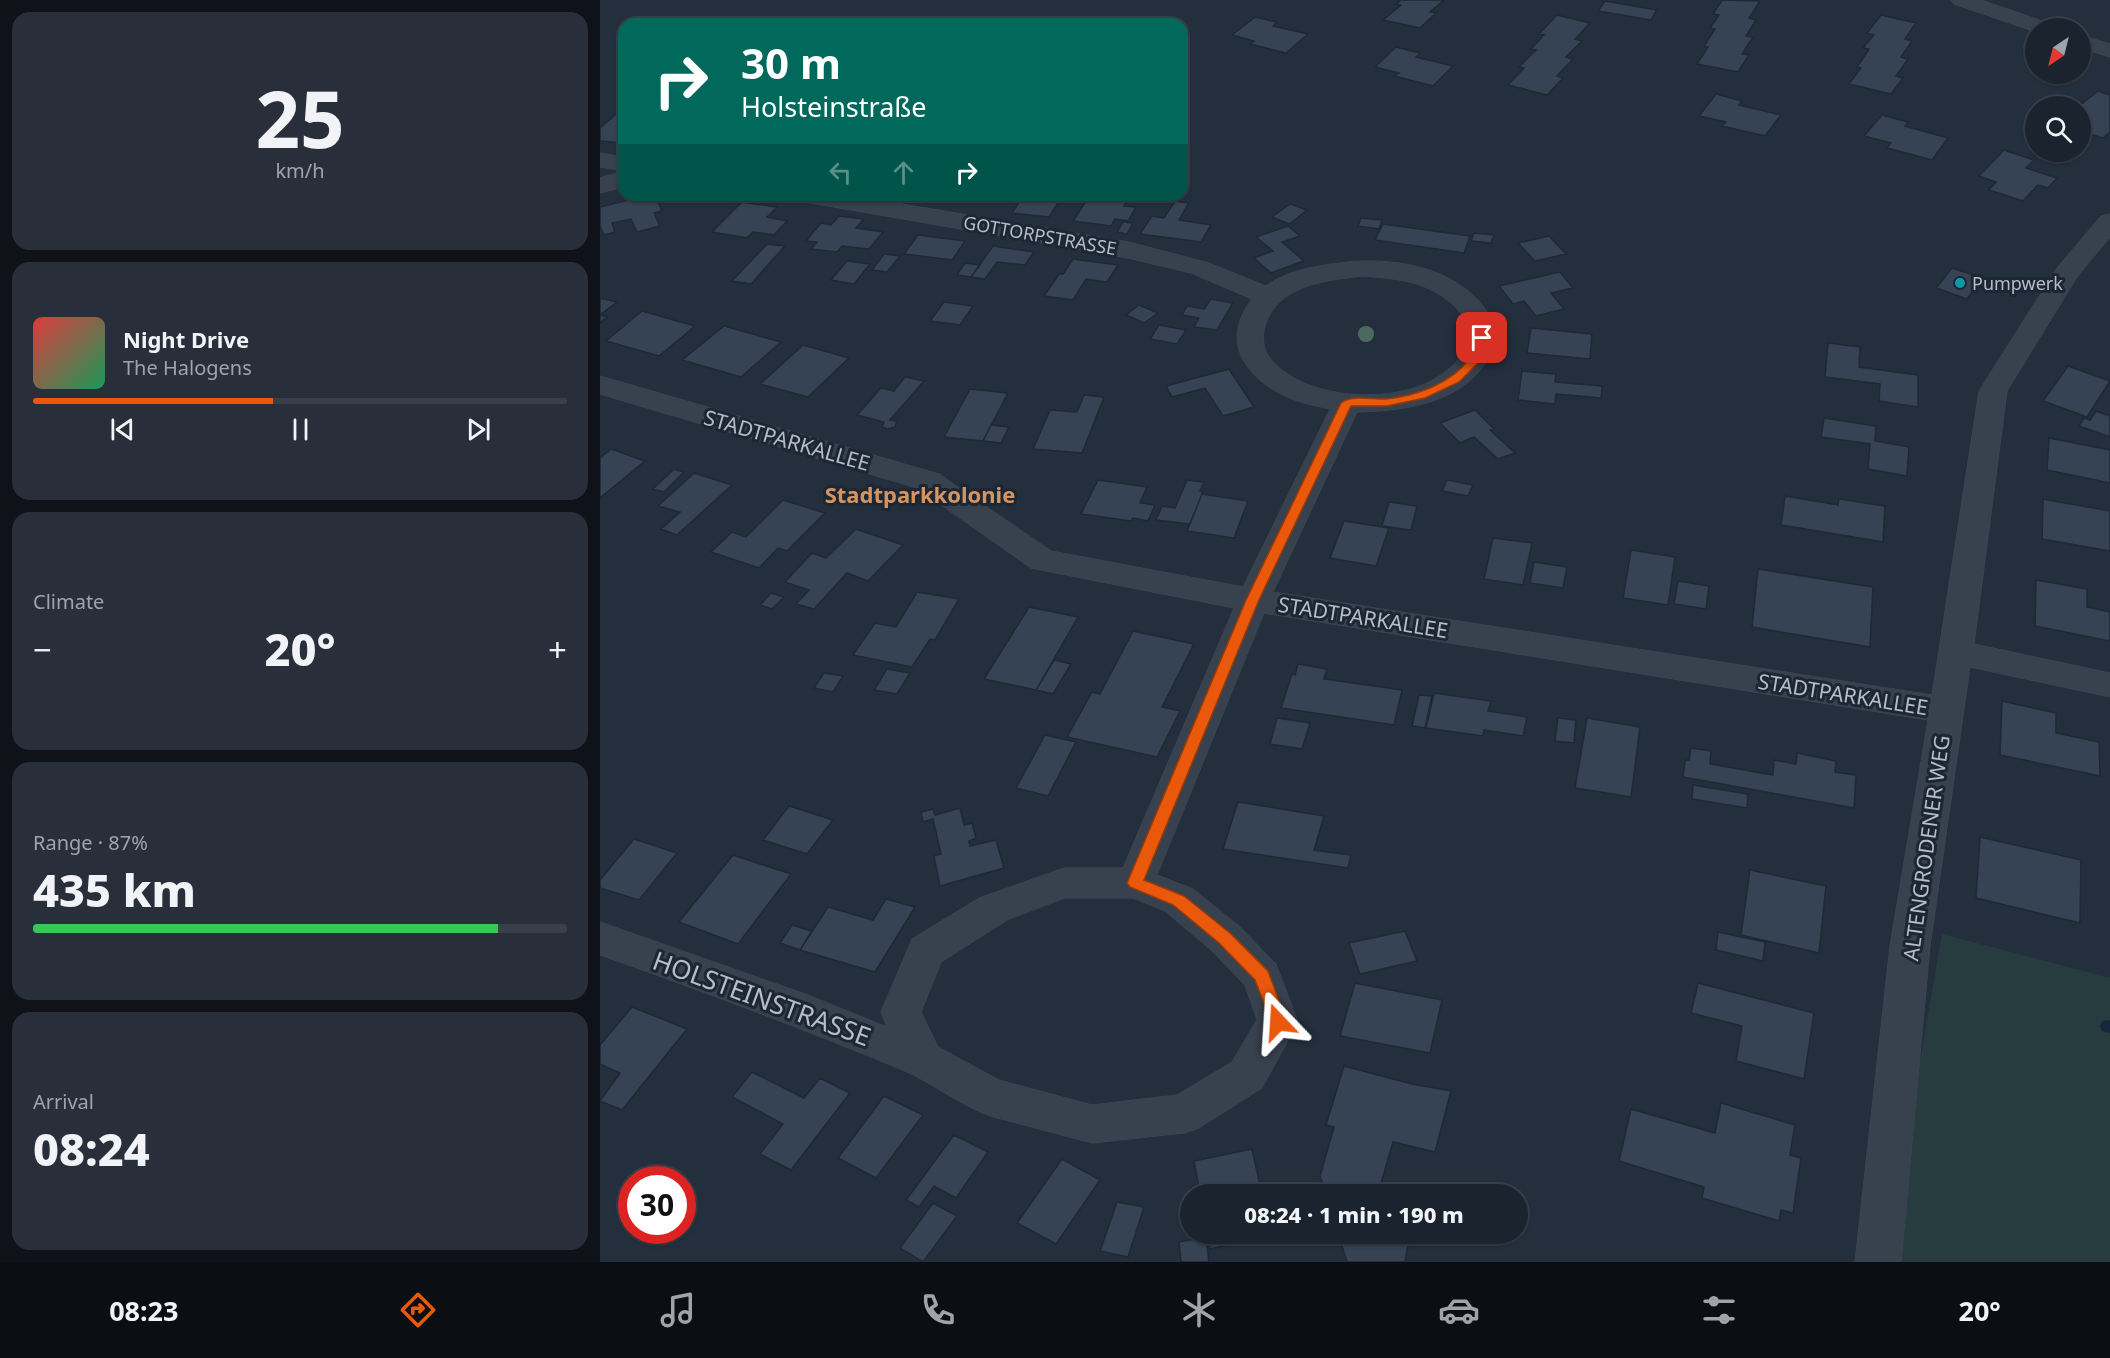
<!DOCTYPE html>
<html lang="en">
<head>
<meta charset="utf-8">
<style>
	body { margin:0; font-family:"Noto Sans",sans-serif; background:#282f3a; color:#f1f3f6; height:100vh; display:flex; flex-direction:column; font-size:22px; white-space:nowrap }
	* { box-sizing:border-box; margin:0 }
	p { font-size:20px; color:#a0a4aa }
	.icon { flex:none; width:33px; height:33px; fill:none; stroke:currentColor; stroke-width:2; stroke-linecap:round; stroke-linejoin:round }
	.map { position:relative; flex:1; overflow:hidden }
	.panel { display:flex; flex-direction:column; gap:12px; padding:12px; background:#0f1319; width:600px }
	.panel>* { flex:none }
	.hud { position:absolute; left:18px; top:18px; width:570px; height:183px; border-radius:18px; box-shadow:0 2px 4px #0004,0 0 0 2px #39404a; background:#00695c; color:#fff; overflow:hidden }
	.needle { width:39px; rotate:215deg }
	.fabs { position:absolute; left:1425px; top:18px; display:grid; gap:12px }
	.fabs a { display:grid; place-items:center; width:66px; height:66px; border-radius:50%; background:#1b232e; box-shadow:0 2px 4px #0004,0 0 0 2px #39404a; font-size:30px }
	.speed { position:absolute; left:18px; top:1166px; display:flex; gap:12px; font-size:30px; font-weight:700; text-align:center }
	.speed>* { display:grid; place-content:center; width:78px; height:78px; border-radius:50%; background:#1b232e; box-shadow:0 2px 4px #0004,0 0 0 2px #39404a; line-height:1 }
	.speed .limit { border:9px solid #d22; background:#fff; color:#111 }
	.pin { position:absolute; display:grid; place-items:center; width:51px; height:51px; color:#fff; margin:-26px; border-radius:12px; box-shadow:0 3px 9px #0006 }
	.me { position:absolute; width:66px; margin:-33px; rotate:340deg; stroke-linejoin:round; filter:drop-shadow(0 0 4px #0008) }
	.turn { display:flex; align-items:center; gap:21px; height:126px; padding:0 24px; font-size:27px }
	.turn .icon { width:78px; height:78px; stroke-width:2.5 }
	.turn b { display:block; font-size:42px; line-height:51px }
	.lanes { display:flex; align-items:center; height:57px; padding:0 24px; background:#0003; justify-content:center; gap:30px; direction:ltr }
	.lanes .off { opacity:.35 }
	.big { font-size:45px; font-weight:800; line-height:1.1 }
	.panel .card { flex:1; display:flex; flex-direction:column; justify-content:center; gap:9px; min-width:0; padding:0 21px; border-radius:18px; background:#282f3a }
	.panel .dial { align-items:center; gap:0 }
	.dial b { font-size:78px; line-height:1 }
	.song { display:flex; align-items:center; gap:18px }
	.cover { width:72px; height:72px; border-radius:9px; background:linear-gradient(135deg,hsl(0 70% 55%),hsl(150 70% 35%)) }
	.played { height:6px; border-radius:3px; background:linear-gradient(90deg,#ea580c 45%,#39404a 45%) }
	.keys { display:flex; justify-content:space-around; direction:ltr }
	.heat { display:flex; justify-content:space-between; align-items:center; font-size:33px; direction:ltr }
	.charge { height:9px; border-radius:4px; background:linear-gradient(90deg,#34c759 87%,#39404a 0) }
	.trip { position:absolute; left:580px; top:1184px; width:348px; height:60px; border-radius:30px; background:#1b232e; box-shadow:0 2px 4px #0004,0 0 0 2px #39404a; font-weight:800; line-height:60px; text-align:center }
	.dock { display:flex; height:96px; justify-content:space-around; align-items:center; background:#0b0e12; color:#a0a4aa }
	.dock .icon { width:42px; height:42px }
	.dock .selected { color:#ea580c }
	.dock b { font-size:27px; color:#f1f3f6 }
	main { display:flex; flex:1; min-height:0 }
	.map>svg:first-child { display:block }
	.green { fill:#263c3f }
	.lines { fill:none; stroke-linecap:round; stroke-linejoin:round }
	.stream { fill:#17263c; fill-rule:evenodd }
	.building { fill:#364354; stroke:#1f2835; stroke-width:1.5 }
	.minor-casing { stroke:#414a57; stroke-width:1 }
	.minor { fill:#38414e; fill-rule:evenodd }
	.tree { fill:#4b6a5d }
	.route { fill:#ea580c; stroke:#983908; stroke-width:1.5 }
	.culture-dot { fill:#0f9aa8; stroke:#1d2633; stroke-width:2 }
	.labels { text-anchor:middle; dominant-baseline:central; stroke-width:6; stroke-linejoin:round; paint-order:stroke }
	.far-street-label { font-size:18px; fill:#b4bcc9; stroke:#1d2633 }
	.far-poi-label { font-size:18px; fill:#b4bcc9; stroke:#1d2633; text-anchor:start }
	.street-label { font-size:21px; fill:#b4bcc9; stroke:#1d2633 }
	.neighbourhood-label { font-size:22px; font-weight:bold; fill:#d59563; stroke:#1d2633 }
	.near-street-label { font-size:26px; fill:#b4bcc9; stroke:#1d2633 }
</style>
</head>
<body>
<main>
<section class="panel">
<div class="card dial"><b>25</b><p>km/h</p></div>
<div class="card">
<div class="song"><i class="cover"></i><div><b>Night Drive</b><p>The Halogens</p></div></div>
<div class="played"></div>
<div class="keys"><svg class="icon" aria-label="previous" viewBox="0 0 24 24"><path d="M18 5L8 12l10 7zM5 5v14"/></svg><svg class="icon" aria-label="pause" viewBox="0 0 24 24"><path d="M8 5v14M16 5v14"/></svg><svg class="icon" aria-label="next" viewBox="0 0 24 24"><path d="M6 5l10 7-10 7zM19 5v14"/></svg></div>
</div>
<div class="card"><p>Climate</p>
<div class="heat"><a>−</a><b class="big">20°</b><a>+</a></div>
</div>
<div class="card"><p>Range · 87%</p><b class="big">435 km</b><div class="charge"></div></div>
<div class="card"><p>Arrival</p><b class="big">08:24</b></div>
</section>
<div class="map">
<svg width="1510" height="1262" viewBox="0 0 1510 1262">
	<rect width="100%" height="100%" fill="#242f3e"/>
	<path class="green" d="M1342,934l168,44v284h-225z"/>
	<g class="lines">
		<path class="stream" d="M1507,1020l3,1v12l-8,-2 -2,-5 2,-5z"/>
	</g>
	<path class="building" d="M801,0h43l-14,12 6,1 -16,15 -37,-8 18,-15 -4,-1z
		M1122,0l38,1 -11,17 7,2 -10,16 7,1 -11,17 7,1 -11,17 -41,-8 11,-17 -4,-1 11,-17 -5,-1 9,-13 -6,-1z
		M1005,1l52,9 -6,10 -53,-9z
		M957,15l33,8 -15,16 7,2 -16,16 7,2 -16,17 6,2 -16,17 -39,-10 16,-17 -5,-1 17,-17 -5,-1 13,-14 -5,-1z
		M1281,15l35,8 -11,16 7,2 -11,16 7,2 -12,17 7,2 -12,16 -42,-10 12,-16 -4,-1 12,-18 -6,-1 11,-13 -7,-2z
		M655,17l22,5 -4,4 35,8 -22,19 -36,-9 4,-3 -22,-6z
		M796,47l24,6 -4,4 37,9 -20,20 -39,-10 5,-3 -24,-6z
		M1498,91l12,4v37l-7,6 -23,-7 -1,-25z
		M1116,94l26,7 -3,4 42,10 -16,21 -43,-10 4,-4 -27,-6z
		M24,107v36l-24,-2v-13z
		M1282,115l26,7 -3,4 43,12 -16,22 -45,-12 4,-5 -27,-7z
		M1404,150l30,10 -8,8 31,10 -9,10 -10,-3 -15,16 -34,-11 7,-8 -17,-6z
		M49,195h6l7,16 -8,2 6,13 -23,6 -6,-13 -19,4 3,9 -11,3 -4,-9v-19z
		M318,195h41l-4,6z
		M424,195h39l-14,22 -37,-4z
		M490,195l38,4 -4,7 12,1 -8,14 -13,-2 -4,7 -38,-5z
		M575,201l14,2 -10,17 32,5 -10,17 -61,-8 12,-18 12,2z
		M142,202l35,5 -10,10 20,4 -13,14 -21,-3 -6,6 -35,-6z
		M690,204l17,6 -18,14 -17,-7z
		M239,216l25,3 -8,9 27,4 -14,17 -27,-3 -5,6 -26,-3 6,-7 -11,-1 15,-18 10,2z
		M761,218l21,2 -3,9 -21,-3z
		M523,222l10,1 -6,11 -10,-2z
		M783,224l87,12 -6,17 -89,-13z
		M688,226l12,10 -18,6 22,19 -33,12 -17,-15 19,-7 -17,-14z
		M874,233l20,2 -3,8 -20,-2z
		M318,235l47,6 -13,19 -48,-6z
		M949,236l17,18 -31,7 -17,-18z
		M167,244l18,2 -34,38 -19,-3z
		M393,246l41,6 -9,13 -28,-3 -12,17 -14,-2z
		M284,254l16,2 -13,16 -15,-2z
		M473,259l45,6 -11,17 -21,-3 -13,21 -29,-4 15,-22h4z
		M247,261l23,3 -16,20 -23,-4z
		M365,263l15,2 -9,12 -14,-2z
		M1352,268l31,10 -16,21 -31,-11z
		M960,272l13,16 -22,5 13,16 -28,7 -12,-15 -11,3 -14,-18z
		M0,298l17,4 -17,13 7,2 -7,6z
		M611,299l22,4 -16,27 -23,-3 5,-9 -17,-3 5,-9 17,3z
		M344,302l29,4 -13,19 -30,-4z
		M539,305l19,8 -14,10 -18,-8z
		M42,311l53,15 -36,30 -53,-15z
		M559,325l27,5 -9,14 -27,-5z
		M124,326l57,16 -40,35 -59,-17z
		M931,328l61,6 -2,25 -63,-6z
		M1228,343l32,4 -1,20 59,8v32l-39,-6 1,-17 -55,-7z
		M203,345l46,13 -41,39 -48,-13z
		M1468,366l42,15 -23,36 -44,-16z
		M629,369l25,38 -31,9 -18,-28 -33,9 -6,-11z
		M922,371l34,3 -1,8 47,4 -1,12 -45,-4 -1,10 -37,-4z
		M305,377l19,4 -34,39 7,1 -2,6 -8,2 -5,-2 2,-5 -27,-7 24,-27 13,3z
		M370,389l38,4 -25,48 -39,-4z
		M484,395l20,2 -22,56 -49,-4 17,-39 27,2z
		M875,410l19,19 -4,1 25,23 -17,6 -24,-22 -14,6 -20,-20z
		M1496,411l14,5v21l-31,-11 5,-8 6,2z
		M1224,418l52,8 -1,15 34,6 -2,29 -39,-7 2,-25 -49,-7z
		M391,425l18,2 -8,16 -18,-2z
		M1449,438l61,12v33l-63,-13z
		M11,449l34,12 -45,37v-40z
		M74,469l10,3 -20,20 -11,-3z
		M94,473l38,12 -55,50 -16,-6 19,-17 -22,-6z
		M498,480l49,7 -7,16 15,2 -7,16 -15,-3 -2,3 -50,-7z
		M587,480l17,2 -4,9h3l-13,33 -34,-4 6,-14 13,2z
		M847,480l26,5 -5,11 -26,-5z
		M602,494l46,7 -14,37 -47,-7z
		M1185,496l53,9 1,-6 46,7 -2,36 -102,-17z
		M1443,499l67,12v40l-68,-12z
		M183,500l42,13 -38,38 -9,-3 -19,20 -48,-16 21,-20 14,5z
		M789,502l28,4 -6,24 -29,-4z
		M744,521l45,7 -13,38 -46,-8z
		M256,529l47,16 -35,36 -21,-8 -33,36 -18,-5 13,-14 -24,-8 27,-29 14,5z
		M893,538l39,5 -9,42 -39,-6z
		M1031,550l44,7 -7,48 -45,-7z
		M934,562l33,5 -4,21 -33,-5z
		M1158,569l115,18 -3,60 -118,-20z
		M1436,580l51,9v18l23,5v29l-75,-15z
		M1078,581l31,5 -3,23 -32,-5z
		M317,592l42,7 -24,41 -5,-1 -18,28 -59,-12 22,-32 21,4z
		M171,593l13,4 -12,12 -12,-4z
		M429,607l49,10 -42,73 -52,-11z
		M533,631l61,13 -32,63 18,4 -23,46 -90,-20 25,-45 8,2z
		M454,660l17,4 -18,30 -17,-4z
		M698,664l29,5 -3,10 78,11 -8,35 -113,-17 11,-34 3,1z
		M287,669l23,4 -13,21 -23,-4z
		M224,673l19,3 -10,16 -19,-4z
		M834,693l57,8 -3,10 39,6 -4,19 -39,-6 -1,6 -57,-8z
		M819,695l13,1 -7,32 -13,-2z
		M1402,701l54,12v20l43,9 1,34 -100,-21z
		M677,718l33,5 -8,26 -32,-5z
		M958,718l18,2 -2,23 -19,-2z
		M987,718l53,9 -9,70 -56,-9z
		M445,735l31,7 -28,54 -32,-8z
		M1091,748l20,3 -1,13 63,11 1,-15 22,4 1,-11 39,8 -1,11 21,3 -2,33 -171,-31 2,-17h4z
		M1093,785l55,9 -1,14 -55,-9z
		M638,802l86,14 -10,34 37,5 -3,13 -125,-19z
		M189,806l44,14 -26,34 -44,-14z
		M360,808l4,17 8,-2 4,15 -7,3 1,5 26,-6 8,28 -64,18 -6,-30 7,-2 -8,-35 -10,3 -2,-10 12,-3 2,6z
		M1380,837l101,23 -1,63 -104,-25z
		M34,839l43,14 -38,47 -39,-12v-8z
		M133,855l58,19 -53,70 -59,-22z
		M1150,870l76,16 -7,67 -78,-18z
		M286,899l29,8 -40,65 -75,-22 28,-43 45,13z
		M192,925l20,6 -12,19 -20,-7z
		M805,931l12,30 -57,13 -11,-31z
		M1118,932l47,10 -2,19 -47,-11z
		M755,983l87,17 -12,53 -90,-17z
		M1098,983l116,30 -10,66 -68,-18 6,-35 -51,-13z
		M32,1007l55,22 -65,81 -22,-9 20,-28 -20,-9v-19z
		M744,1066l68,18 39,7 -16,61 -42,-10 -15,52h-52l-6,-18 14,-49 -8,-2z
		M152,1072l52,26 16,-20 30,15 -59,77 -31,-16 23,-30 -51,-27z
		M284,1096l39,19 -47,63 -38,-20z
		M1121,1103l74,22 -5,30 11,3 -8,55 -12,-3 -2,11 -77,-23 2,-11 -85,-26 12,-52 84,24z
		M354,1135l34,17 -32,46 -22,-12 -15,21 -13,-7z
		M652,1149l10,45h-62l-6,-33z
		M462,1159l38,21 -44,64 -39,-21z
		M517,1202l27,5 -16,50 -28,-6z
		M333,1203l24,13 -34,46 -23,-14z
		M607,1233h64v2l-61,14z
		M738,1233h40l31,6 -4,23h-58z
		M606,1237l3,25h-28l-2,-20z"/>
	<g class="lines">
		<defs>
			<path id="minor" d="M1351,0h30l70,24 4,4h-19v4l-82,-28z
				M1480,35l30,9v13l-30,-9z
				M0,153l24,4v14l-24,-4z
				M24,172v15l-24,6v-15z
				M193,195h55l281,47 80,21 57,23c20,-15 49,-20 74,-23 49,-7 115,3 145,46 6,9 11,20 11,30 -1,10 -6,18 -11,25 -28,40 -83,47 -128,48l-84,180 659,103 47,-304 78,-123 44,-52 9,-2v23l-33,40 -70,114 -33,253 136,29v24l-140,-30 -40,279 -29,316h-46l35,-316 38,-226 -664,-107 -107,262 36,14 46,37 37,38 22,58 -36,66 -63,40 -15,5 -92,10 -102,-27c-30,-11 -56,-32 -85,-45 -101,-42 -202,-80 -305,-116v-33l208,73 79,32 -6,-15 31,-73 67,-41 85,-30h59l111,-260 -203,-40 -114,-80 -317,-94v-18l339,98 112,77 192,36 87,-178c-17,-4 -34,-7 -49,-15 -40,-21 -59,-56 -29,-95l-61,-26 -63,-15 -323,-56 -9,-2zM763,276c21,2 43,3 62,11 55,24 58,67 4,95 -44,22 -128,17 -160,-25 -6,-8 -7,-21 -4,-31 12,-41 61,-46 98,-50zM465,898h68l32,13 46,39 34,35 12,35 -25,42 -55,33 -85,10 -93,-25 -61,-33 -17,-35 20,-50 66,-42z"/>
		</defs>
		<use href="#minor" class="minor-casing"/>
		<use href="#minor" class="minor"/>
	</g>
	<circle class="tree" cx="766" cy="334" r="8"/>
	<path class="route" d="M882,334l6,4 -7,22 -22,22 -34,16 -38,8h-36l-92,194 -115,280 40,16 46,37 38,38 19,51 -3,5 -6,3 -5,-3 -18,-47 -36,-37 -46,-38 -43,-18 -3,-4 119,-283 95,-197c10,-9 33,-3 45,-4 29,-3 65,-15 83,-40 4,-5 5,-15 8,-21z"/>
	<circle class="culture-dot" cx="1360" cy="283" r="6"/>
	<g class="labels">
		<g class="far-street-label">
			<text transform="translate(440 235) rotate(10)">GOTTORPSTRASSE</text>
		</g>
		<g class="far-poi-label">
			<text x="1372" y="283">Pumpwerk</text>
		</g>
		<g class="street-label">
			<text transform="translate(187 440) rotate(16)">STADTPARKALLEE</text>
			<text transform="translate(763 617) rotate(9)">STADTPARKALLEE</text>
			<text transform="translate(1243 694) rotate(9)">STADTPARKALLEE</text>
			<text transform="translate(1326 848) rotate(-82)">ALTENGRODENER WEG</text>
		</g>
		<g class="neighbourhood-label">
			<text x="320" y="494">Stadtparkkolonie</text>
		</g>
		<g class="near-street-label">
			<text transform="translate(162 998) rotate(20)">HOLSTEINSTRASSE</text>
		</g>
	</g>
</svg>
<div class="fabs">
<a><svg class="needle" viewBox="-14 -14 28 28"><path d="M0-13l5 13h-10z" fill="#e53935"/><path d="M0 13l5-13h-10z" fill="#a0a4aa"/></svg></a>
<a><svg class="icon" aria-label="search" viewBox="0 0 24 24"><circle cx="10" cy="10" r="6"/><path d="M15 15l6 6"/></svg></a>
</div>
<div class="speed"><div class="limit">30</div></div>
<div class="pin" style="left:882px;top:338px;background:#d93025"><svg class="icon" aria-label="arrive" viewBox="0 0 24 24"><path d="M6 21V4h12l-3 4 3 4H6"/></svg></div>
<svg class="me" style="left:678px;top:1022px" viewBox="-20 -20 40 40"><path d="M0-17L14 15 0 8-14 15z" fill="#ea580c" stroke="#fff" stroke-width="4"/></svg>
<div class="trip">08:24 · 1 min · 190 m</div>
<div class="hud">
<div class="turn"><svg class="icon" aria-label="right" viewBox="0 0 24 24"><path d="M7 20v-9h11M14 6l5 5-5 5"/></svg><div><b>30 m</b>Holsteinstraße</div></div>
<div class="lanes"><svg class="icon off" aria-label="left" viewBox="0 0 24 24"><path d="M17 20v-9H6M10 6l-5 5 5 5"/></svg><svg class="icon off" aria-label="ahead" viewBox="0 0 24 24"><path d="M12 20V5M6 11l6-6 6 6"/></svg><svg class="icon" aria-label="right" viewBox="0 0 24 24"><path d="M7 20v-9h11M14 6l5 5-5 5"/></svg></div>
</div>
</div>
</main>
<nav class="dock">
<b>08:23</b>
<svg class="icon selected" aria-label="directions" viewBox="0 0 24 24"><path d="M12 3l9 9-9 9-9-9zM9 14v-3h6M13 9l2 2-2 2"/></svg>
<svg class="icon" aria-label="music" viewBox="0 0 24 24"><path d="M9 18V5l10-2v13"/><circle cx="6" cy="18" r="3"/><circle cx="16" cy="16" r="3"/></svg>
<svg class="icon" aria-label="phone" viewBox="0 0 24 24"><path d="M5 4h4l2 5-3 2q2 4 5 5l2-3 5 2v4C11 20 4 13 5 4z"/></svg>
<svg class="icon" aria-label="climate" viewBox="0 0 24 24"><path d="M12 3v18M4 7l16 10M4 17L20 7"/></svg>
<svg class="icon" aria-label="car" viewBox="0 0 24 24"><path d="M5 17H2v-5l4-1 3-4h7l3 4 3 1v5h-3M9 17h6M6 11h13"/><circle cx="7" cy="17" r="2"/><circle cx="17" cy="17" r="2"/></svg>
<svg class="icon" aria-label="filters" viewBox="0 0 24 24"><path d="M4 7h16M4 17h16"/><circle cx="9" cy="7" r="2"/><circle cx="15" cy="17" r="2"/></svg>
<b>20°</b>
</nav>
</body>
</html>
